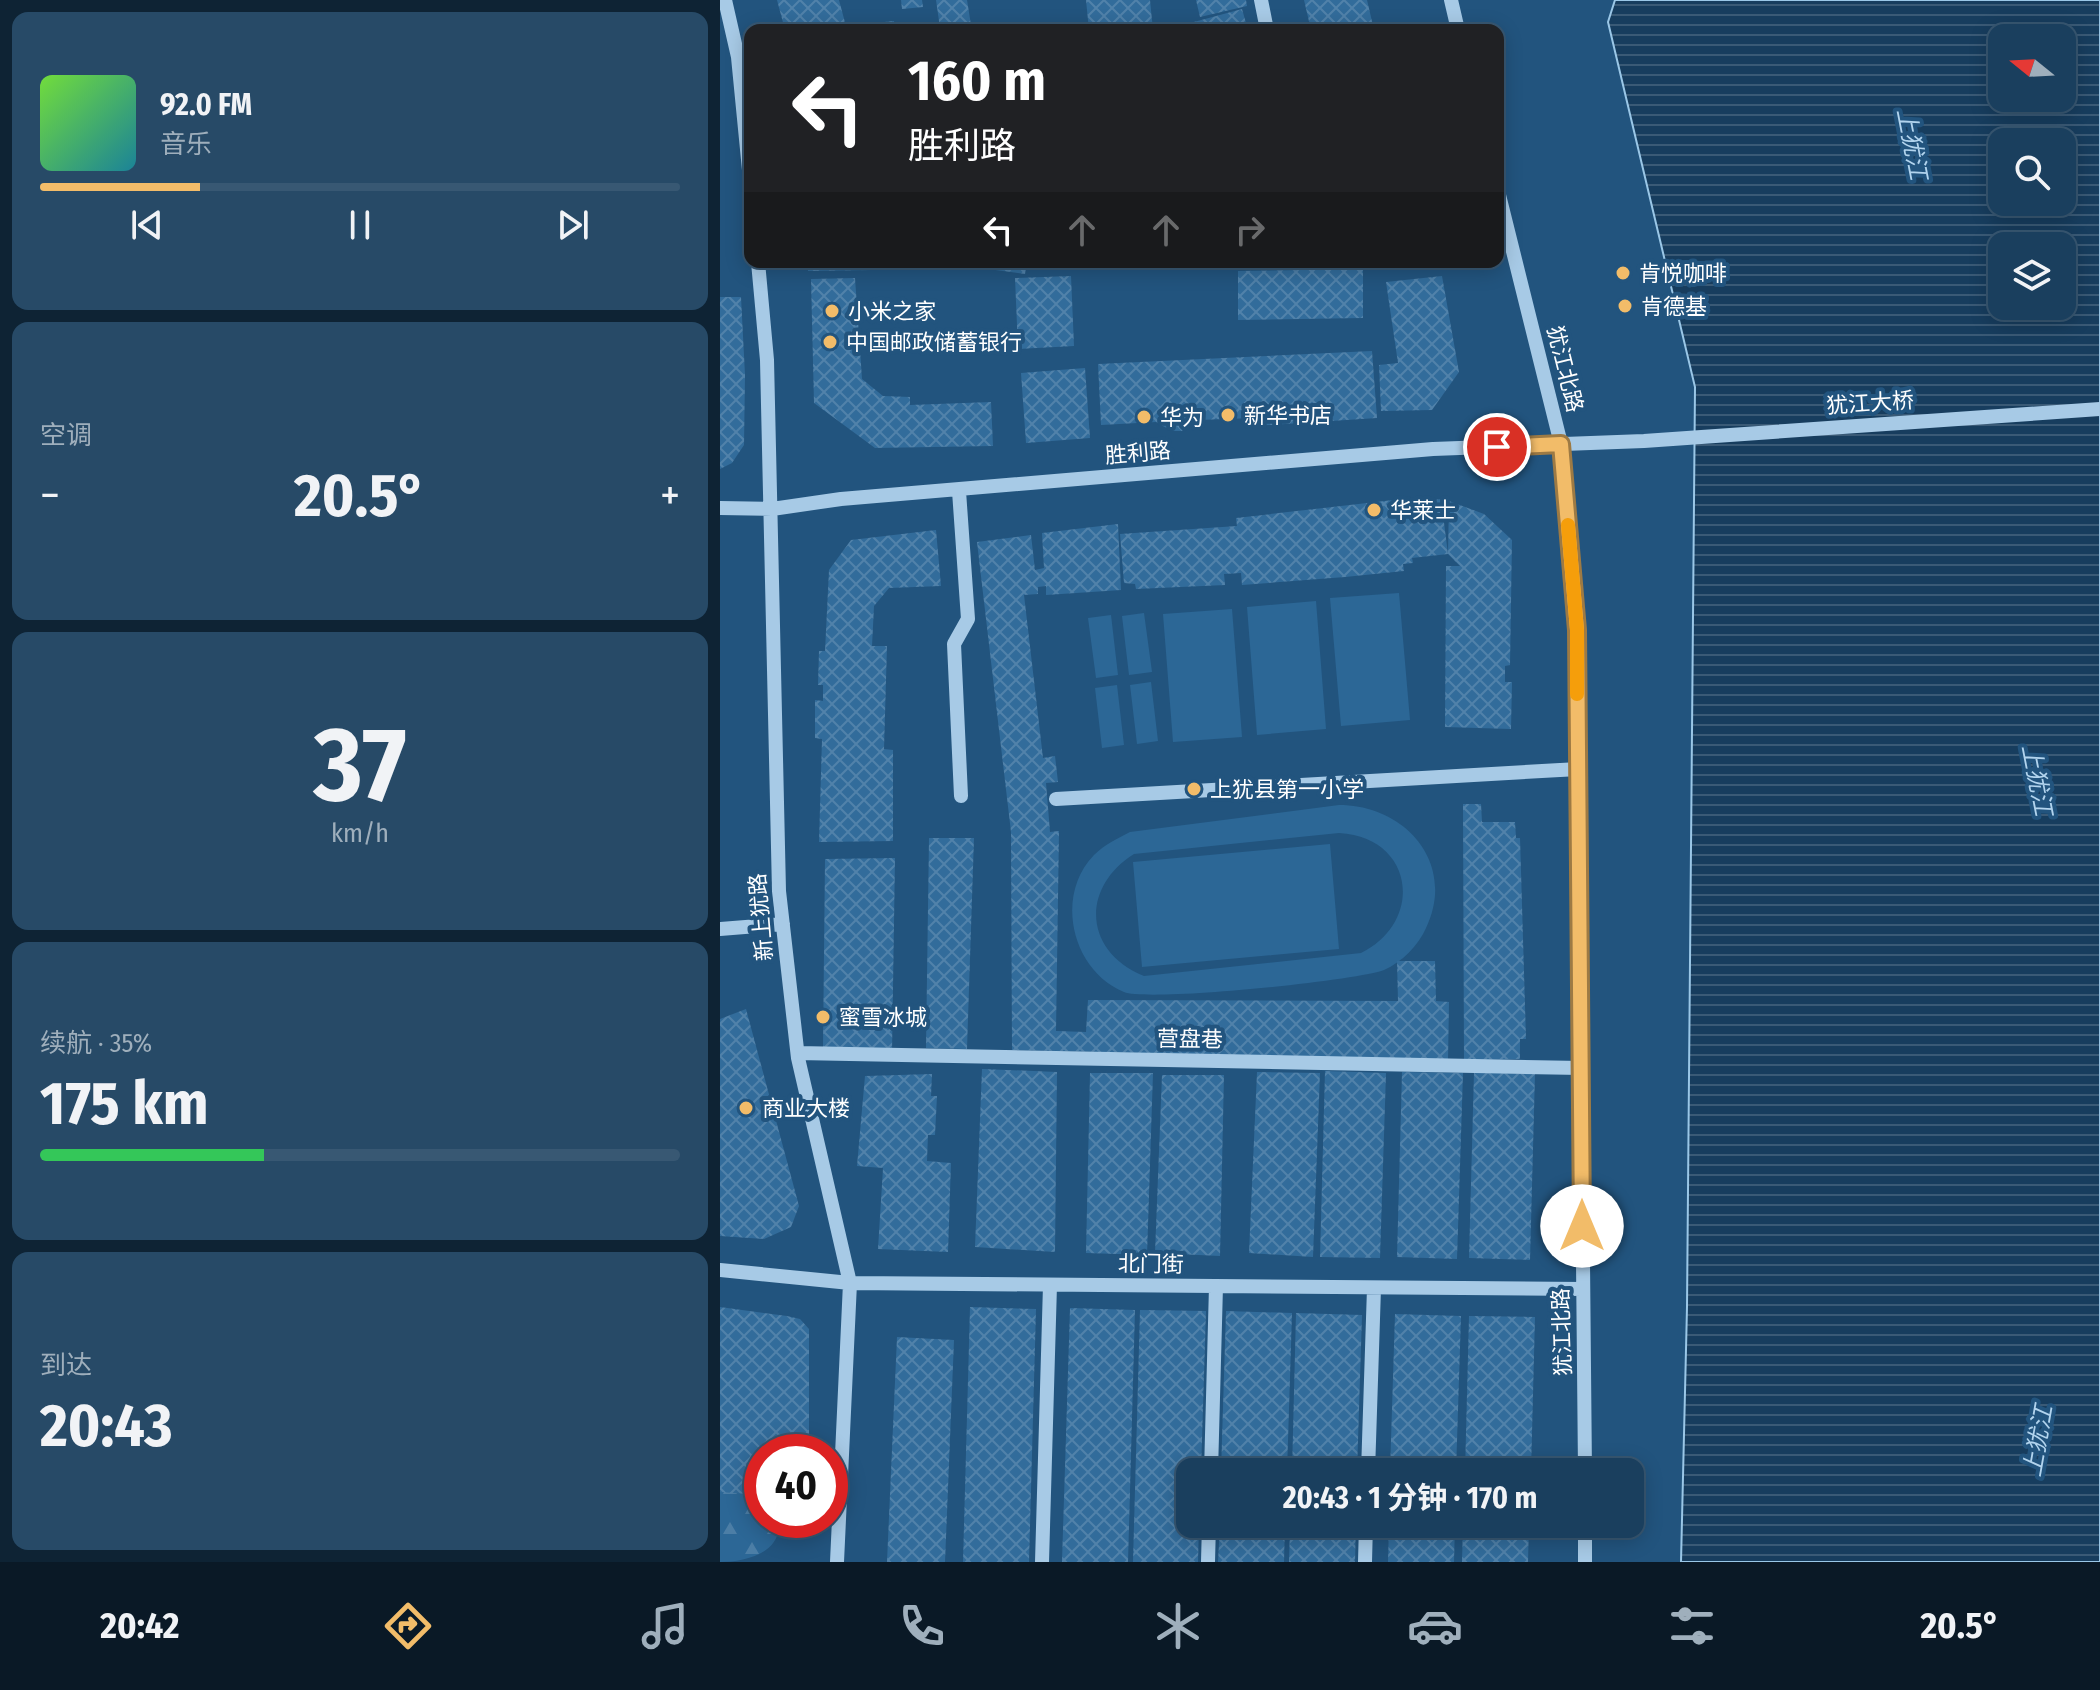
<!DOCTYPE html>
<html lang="zh">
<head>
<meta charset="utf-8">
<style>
	body { margin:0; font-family:"Fira Sans Condensed","Noto Sans SC",sans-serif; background:#274a67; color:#f1f3f6; height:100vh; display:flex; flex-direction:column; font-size:30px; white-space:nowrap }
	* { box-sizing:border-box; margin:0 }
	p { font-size:26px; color:#9fafbc }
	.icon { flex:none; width:44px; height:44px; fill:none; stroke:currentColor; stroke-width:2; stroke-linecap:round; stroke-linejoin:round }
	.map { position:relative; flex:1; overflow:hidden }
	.details { display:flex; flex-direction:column; gap:12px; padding:12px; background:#0e2334; width:720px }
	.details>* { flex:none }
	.top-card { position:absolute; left:24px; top:24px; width:760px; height:244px; border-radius:16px; box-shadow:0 4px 20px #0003,0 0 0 2px #385873; background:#202124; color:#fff; overflow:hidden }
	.needle { width:52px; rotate:288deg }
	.tools { position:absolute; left:1268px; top:24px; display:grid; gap:16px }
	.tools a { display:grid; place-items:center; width:88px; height:88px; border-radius:16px; background:#1a3f5e; box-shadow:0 4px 20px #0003,0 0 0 2px #385873; font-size:40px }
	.speed { position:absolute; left:24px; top:1434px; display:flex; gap:16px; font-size:40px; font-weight:700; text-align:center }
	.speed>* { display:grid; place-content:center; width:104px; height:104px; border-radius:50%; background:#1a3f5e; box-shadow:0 4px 20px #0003,0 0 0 2px #385873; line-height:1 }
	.speed .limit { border:12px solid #d22; background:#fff; color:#111 }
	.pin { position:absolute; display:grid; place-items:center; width:68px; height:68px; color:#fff; margin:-34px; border:4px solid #fff; border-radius:50%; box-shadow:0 2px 8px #0007 }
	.me { position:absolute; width:88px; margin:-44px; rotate:0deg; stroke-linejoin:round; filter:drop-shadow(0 0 6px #0008) }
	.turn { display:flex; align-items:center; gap:28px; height:168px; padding:0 32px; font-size:36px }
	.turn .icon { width:104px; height:104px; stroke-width:2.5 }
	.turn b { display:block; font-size:56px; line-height:68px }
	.lanes { display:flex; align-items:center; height:76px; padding:0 32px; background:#0003; justify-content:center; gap:40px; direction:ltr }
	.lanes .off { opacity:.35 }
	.big { font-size:60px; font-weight:700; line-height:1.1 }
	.details .widget { flex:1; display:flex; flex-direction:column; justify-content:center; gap:12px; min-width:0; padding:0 28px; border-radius:16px; background:#274a67 }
	.details .dial { align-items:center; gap:0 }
	.dial b { font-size:104px; line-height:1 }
	.song { display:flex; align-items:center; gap:24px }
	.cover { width:96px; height:96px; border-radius:12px; background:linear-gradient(135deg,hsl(100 70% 55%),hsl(190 70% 35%)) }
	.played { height:8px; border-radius:4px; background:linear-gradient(90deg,#f2bc69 25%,#385873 25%) }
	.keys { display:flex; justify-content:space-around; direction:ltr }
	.heat { display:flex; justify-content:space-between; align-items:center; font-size:44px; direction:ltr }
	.charge { height:12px; border-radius:6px; background:linear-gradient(90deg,#34c759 35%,#385873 0) }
	.trip { position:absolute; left:456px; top:1458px; width:468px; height:80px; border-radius:16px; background:#1a3f5e; box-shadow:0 4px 20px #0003,0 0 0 2px #385873; font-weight:700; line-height:80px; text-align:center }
	.tabs { display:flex; height:128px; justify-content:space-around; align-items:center; background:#0a1926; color:#9fafbc }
	.tabs .icon { width:56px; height:56px }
	.tabs .active { color:#f2bc69 }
	.tabs b { font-size:36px; color:#f1f3f6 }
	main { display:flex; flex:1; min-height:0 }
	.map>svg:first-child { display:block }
	.forest { fill:url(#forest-firs) }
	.garden { fill:#2c6796; fill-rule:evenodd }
	.water { fill:url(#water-rules); stroke:#9ac7e7; stroke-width:2; fill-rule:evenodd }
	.building { fill:url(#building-cross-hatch) }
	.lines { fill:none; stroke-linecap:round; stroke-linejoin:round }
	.minor { stroke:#a7cae6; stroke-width:14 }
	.route-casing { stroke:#9d7a44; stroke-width:20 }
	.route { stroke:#f2bc69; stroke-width:14 }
	.slow { stroke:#f59e0b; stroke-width:14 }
	.poi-dot { fill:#f2bc69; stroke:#22547e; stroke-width:3 }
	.labels { text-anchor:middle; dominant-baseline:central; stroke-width:8; stroke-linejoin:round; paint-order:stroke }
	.poi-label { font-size:22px; fill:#fff; stroke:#22547e; text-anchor:start }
	.street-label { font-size:22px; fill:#fff; stroke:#22547e }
	.water-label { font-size:24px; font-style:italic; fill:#b2d4ee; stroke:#22547e }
</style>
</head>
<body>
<main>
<section class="details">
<div class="widget">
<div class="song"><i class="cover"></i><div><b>92.0 FM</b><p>音乐</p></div></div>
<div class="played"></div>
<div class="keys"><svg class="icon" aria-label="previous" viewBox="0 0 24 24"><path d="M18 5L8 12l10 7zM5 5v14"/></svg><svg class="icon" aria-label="pause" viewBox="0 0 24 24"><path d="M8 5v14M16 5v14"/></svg><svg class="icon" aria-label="next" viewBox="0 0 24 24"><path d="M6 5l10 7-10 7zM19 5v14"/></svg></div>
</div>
<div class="widget"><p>空调</p>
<div class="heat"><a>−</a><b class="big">20.5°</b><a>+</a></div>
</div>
<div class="widget dial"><b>37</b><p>km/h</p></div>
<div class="widget"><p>续航 · 35%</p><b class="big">175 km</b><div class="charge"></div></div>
<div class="widget"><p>到达</p><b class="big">20:43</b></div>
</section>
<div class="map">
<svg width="1380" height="1562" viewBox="0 0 1380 1562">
	<defs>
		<pattern id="forest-firs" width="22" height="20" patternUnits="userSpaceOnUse" patternTransform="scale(2)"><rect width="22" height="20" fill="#2c6796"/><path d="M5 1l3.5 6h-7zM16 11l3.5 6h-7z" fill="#4c7ea6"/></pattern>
		<pattern id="water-rules" width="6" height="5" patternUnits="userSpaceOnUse" patternTransform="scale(2)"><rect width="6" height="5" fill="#173d5e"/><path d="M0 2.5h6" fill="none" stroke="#3a5a76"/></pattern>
		<pattern id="building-cross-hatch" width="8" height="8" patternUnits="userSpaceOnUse" patternTransform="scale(2)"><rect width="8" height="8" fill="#326c9b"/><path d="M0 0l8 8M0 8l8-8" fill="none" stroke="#5182aa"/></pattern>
	</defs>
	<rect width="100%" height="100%" fill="#22547e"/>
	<path class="forest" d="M0,1480l42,17v23h16c6,32 -32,42 -58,42z"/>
	<path class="garden" d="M679,593l11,127 -69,6 -11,-128z
		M596,601l10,128 -69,6 -10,-128z
		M512,609l10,128 -69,5 -10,-128z
		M424,613l8,59 -23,3 -7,-59z
		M391,615l7,60 -22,3 -8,-60z
		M431,682l7,59 -21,3 -7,-59z
		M397,685l7,60 -22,3 -7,-60z
		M619,805c66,0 118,58 87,123 -8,18 -24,34 -42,42 -28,11 -236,32 -260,22 -52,-21 -70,-96 -30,-137 11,-11 23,-16 36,-23zM619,833c75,4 86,88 22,120l-217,23c-60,-24 -64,-88 -10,-122z
		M610,844l9,105 -197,18 -9,-105z"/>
	<path class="water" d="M895,0h485v1562h-419l6,-255 8,-920 -87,-365zM1282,38h60v60h-60zM1282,142h60v60h-60zM1282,246h60v60h-60z"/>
	<path class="building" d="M57,0h62l8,30h-62z
		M181,0h21l1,7 -21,2z
		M216,0h31l4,25 37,-3v8h-47v-4l-21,2z
		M366,0h64l3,30h-64z
		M476,0h50l1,6 -47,11z
		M584,0h63l7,30h-63z
		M522,9l6,21h-80v-1z
		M174,21l1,9h-37l-1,-5z
		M88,262h62l1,8 -63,1z
		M183,262h124l-2,12 -52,-7 -69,2z
		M643,269v49l-125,2v-49z
		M351,276l3,70 -56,3 -3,-71z
		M722,276l17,96 -27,38 -51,1 -2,-46 19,-2 -12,-81z
		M135,278l7,101 21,17 27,1v8l81,-3 2,44 -118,2 -61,-45 -3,-124z
		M0,297h21l4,78 -1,70 -12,18 -12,6z
		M652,351l5,67 -124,8v-8l-54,2 -17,11h-10l-16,-9 -55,3 -3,-61z
		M365,368l5,70 -64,5 -5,-70z
		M682,499l1,5 38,-5 7,55 -36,4 1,5 -10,1 1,7 -59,6 -103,8 -1,-12 -17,1 1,11 -89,4 -1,-5 -11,-1 -4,-49 117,-8 -1,-8z
		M729,501l35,13 28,26 -2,125 -5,1v16h7l-1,47 -66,-2 1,-161h14l-12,-12z
		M398,524l3,66 -75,5v-9l-8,1v7l-14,1 19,163 12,-2 3,26 -12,1 4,49 9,-1 -3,200 30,1 2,-32 310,1 -1,-40h38l1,40 13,1 -1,58 -436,-10 -1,-218 -34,-290 54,-7 4,35 9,-2 -2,-35z
		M216,530l5,56 -52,2 -15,18 -2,40h15l-3,103 9,1v91l-74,1 3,-103 -7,-1v-38l8,1v-16h-5l1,-34h6l4,-81 22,-30z
		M743,804h18l1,18h33l1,16h4l6,201h-6v20l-56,1z
		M209,838h45l-7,211 -41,-1z
		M175,858l-3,195 -69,-5 2,-189z
		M26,1009l53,197 -8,21 -27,12 -44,-3v-217z
		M262,1069l75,3 -2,180 -80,-5z
		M605,1071l61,2 -6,185 -60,-1z
		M537,1072l63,1 -7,184 -64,-4z
		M682,1072l61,1 -6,186 -60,-2z
		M754,1072l61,2 -5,186 -61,-2z
		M370,1073h63l-6,182 -61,-2z
		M212,1074l-1,22h6l-2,39h-7l-1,26 24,2 -3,89 -70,-3 5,-81 -26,-2 8,-90z
		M442,1075h62l-4,181 -65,-3z
		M0,1307l67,9 13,3 9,10v123h-47v43l-42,-3z
		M250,1307l66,2 -7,253h-66z
		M350,1308l65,2 -7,252h-66z
		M420,1310l66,1 -5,161h-11v52h9l-1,38h-65z
		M506,1311l66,2 -5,159h-66z
		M576,1313l66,2 -5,157h-65z
		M675,1314l66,2 -5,156h-66z
		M749,1316l66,1 -4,155h-66z
		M177,1337l57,3 -9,222h-58z
		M500,1524h65l-1,38h-66z
		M570,1524h66l-1,38h-66z
		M669,1524h66l-1,38h-66z
		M743,1524h66l-1,38h-66z"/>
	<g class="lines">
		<path class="minor" d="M5,0l13,57 12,123
			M541,0l6,30
			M731,0l7,30
			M778,191l63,253 16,186 8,842
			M38,262l9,98 12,531 19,167 52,225 -13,279
			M239,491l9,128 -14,25 7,152
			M0,508l52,1 69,-10 592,-50 211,-8 456,-32
			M336,799l522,-30
			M0,929l63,-5
			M78,1053l783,15
			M0,1270l130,13 733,6
			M491,1472l5,-186
			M648,1472l6,-184
			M322,1562l8,-277
			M488,1562l1,-38
			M645,1562l1,-38
			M865,1562v-38"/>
	</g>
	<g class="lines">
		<defs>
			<path id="route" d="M777,447l64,-3 16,186 5,596"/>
		</defs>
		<use href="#route" class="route-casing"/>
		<use href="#route" class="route"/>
		<path class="slow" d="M848,525l9,105v64"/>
	</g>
	<g class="poi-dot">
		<circle cx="903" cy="273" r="8"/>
		<circle cx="905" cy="306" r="8"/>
		<circle cx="112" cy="311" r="8"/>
		<circle cx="110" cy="342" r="8"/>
		<circle cx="508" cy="415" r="8"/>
		<circle cx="424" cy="417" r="8"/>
		<circle cx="654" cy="510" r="8"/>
		<circle cx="474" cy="789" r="8"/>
		<circle cx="103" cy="1017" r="8"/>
		<circle cx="26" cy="1108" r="8"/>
	</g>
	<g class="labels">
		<g class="poi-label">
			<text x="919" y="273">肯悦咖啡</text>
			<text x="921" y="306">肯德基</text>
			<text x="128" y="311">小米之家</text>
			<text x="126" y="342">中国邮政储蓄银行</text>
			<text x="524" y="415">新华书店</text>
			<text x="440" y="417">华为</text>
			<text x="670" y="510">华莱士</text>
			<text x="490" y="789">上犹县第一小学</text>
			<text x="119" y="1017">蜜雪冰城</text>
			<text x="42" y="1108">商业大楼</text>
		</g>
		<g class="street-label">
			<text transform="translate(845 369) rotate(76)">犹江北路</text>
			<text transform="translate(1150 403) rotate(-4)">犹江大桥</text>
			<text transform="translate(418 453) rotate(-5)">胜利路</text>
			<text transform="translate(41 917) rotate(-95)">新上犹路</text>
			<text transform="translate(470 1039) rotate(1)">营盘巷</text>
			<text transform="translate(431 1264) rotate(1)">北门街</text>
			<text transform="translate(842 1332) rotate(-92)">犹江北路</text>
		</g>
		<g class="water-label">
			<text transform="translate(1192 144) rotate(79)">上犹江</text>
			<text transform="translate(1317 780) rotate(79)">上犹江</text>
			<text transform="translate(1318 1441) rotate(-80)">上犹江</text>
		</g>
	</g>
</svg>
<div class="tools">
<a><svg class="needle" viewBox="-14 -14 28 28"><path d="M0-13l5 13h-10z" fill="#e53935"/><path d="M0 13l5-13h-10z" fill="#9fafbc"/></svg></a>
<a><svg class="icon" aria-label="search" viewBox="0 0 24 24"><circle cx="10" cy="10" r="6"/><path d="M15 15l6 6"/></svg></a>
<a><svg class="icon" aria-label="layers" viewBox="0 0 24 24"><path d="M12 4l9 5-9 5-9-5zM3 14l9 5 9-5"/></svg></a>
</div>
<div class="speed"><div class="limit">40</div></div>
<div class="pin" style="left:777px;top:447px;background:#d93025"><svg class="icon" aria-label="arrive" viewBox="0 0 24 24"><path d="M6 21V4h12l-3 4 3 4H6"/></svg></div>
<svg class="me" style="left:862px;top:1226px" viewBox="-20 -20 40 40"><circle r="19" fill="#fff"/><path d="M0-13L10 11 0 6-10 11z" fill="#f2bc69"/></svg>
<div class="trip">20:43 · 1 分钟 · 170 m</div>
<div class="top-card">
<div class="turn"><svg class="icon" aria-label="left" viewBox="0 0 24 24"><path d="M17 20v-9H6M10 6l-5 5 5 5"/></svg><div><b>160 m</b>胜利路</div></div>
<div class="lanes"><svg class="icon" aria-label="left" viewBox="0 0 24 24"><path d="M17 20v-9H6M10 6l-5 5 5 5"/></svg><svg class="icon off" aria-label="ahead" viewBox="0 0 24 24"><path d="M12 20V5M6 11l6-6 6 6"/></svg><svg class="icon off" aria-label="ahead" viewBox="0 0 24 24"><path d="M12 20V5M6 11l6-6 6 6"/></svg><svg class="icon off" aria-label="right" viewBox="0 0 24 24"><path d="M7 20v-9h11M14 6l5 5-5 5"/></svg></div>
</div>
</div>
</main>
<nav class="tabs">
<b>20:42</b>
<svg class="icon active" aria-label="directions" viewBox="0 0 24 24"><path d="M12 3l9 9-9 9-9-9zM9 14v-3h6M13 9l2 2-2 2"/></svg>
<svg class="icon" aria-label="music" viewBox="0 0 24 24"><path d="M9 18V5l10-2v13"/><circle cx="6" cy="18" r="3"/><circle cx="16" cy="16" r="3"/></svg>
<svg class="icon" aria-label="phone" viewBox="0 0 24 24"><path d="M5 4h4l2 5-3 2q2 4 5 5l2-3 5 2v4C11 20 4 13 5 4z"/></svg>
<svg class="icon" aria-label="climate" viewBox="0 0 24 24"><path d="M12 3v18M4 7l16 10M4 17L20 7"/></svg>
<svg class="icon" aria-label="car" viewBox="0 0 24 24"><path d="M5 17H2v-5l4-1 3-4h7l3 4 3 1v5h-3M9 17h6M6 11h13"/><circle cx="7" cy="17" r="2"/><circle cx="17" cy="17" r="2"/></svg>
<svg class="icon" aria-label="filters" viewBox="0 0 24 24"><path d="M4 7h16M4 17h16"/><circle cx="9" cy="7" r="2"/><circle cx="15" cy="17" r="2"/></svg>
<b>20.5°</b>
</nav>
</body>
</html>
